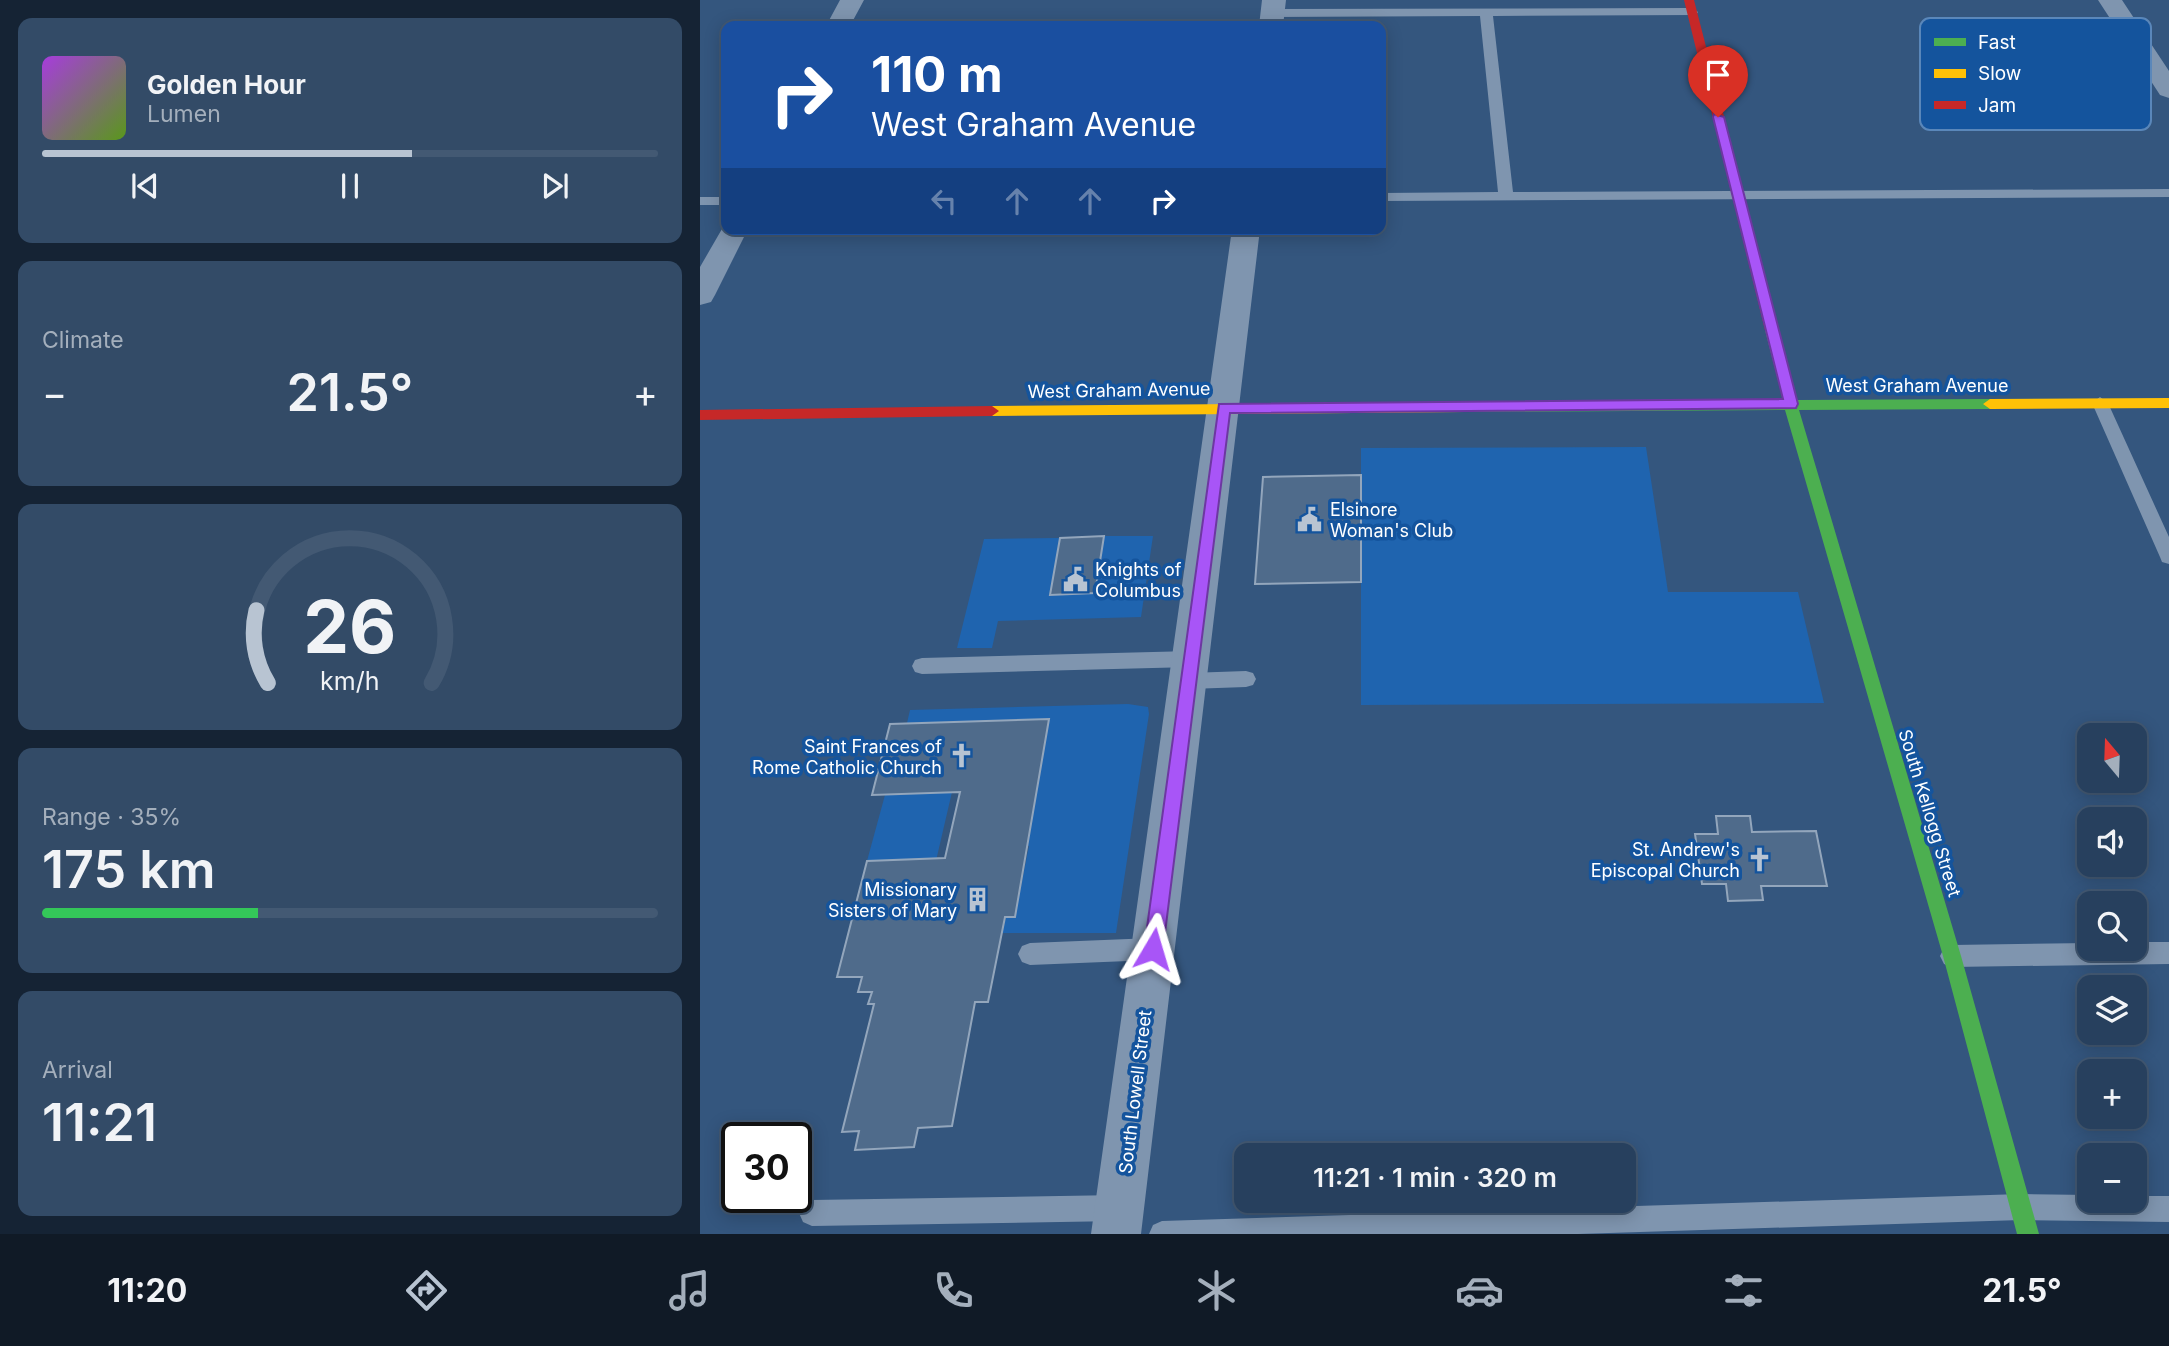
<!DOCTYPE html>
<html lang="en">
<head>
<meta charset="utf-8">
<style>
	body { margin:0; font-family:Inter,sans-serif; background:#334b67; color:#f1f3f6; height:100vh; display:flex; flex-direction:column; font-size:26px; white-space:nowrap }
	* { box-sizing:border-box; margin:0 }
	p { font-size:23px; color:#a4afbc }
	.icon { flex:none; width:38px; height:38px; fill:none; stroke:currentColor; stroke-width:2; stroke-linecap:round; stroke-linejoin:round }
	.map { position:relative; flex:1; overflow:hidden }
	.sheet { display:flex; flex-direction:column; gap:18px; padding:18px; background:#152334; width:700px }
	.sheet>* { flex:none }
	.banner { position:absolute; left:21px; top:21px; width:665px; height:214px; border-radius:14px; box-shadow:0 4px 18px #0003,0 0 0 2px #435973; background:#1a4fa0; color:#fff; overflow:hidden }
	.needle { width:46px; rotate:341deg }
	.buttons { position:absolute; left:1377px; top:723px; display:grid; gap:14px }
	.buttons a { display:grid; place-items:center; width:70px; height:70px; border-radius:14px; background:#27405e; box-shadow:0 4px 18px #0003,0 0 0 2px #435973; font-size:35px }
	.speed { position:absolute; left:21px; top:1122px; display:flex; gap:14px; font-size:35px; font-weight:700; text-align:center }
	.speed>* { display:grid; place-content:center; width:91px; height:91px; border-radius:50%; background:#27405e; box-shadow:0 4px 18px #0003,0 0 0 2px #435973; line-height:1 }
	.speed .limit { border:4px solid #111; border-radius:10px; background:#fff; color:#111 }
	.pin { position:absolute; display:grid; place-items:center; width:60px; height:60px; color:#fff; margin:-72px -30px; border-radius:50% 50% 50% 0; rotate:-45deg; box-shadow:0 0 7px #0007 }
	.pin .icon { rotate:45deg }
	.me { position:absolute; width:77px; margin:-38px; rotate:7deg; stroke-linejoin:round; filter:drop-shadow(0 0 5px #0008) }
	.turn { display:flex; align-items:center; gap:24px; height:147px; padding:0 35px; font-size:32px }
	.turn .icon { width:91px; height:91px; stroke-width:2.5 }
	.turn b { display:block; font-size:49px; line-height:60px }
	.lanes { display:flex; align-items:center; height:66px; padding:0 35px; background:#0003; justify-content:center; gap:35px; direction:ltr }
	.lanes .off { opacity:.35 }
	.big { font-size:52px; font-weight:600; line-height:1.1 }
	.sheet .tile { flex:1; display:flex; flex-direction:column; justify-content:center; gap:10px; min-width:0; padding:0 24px; border-radius:14px; background:#334b67 }
	.sheet .dial { align-items:center; gap:0 }
	.dial svg { height:182px; overflow:visible; fill:none; stroke:#435973; stroke-width:7; stroke-linecap:round; text-anchor:middle }
	.dial text { fill:#f1f3f6; stroke:none }
	.song { display:flex; align-items:center; gap:21px }
	.cover { width:84px; height:84px; border-radius:10px; background:linear-gradient(135deg,hsl(280 70% 55%),hsl(90 70% 35%)) }
	.played { height:7px; border-radius:4px; background:linear-gradient(90deg,#b8c4d2 60%,#435973 60%) }
	.keys { display:flex; justify-content:space-around; direction:ltr }
	.heat { display:flex; justify-content:space-between; align-items:center; font-size:38px; direction:ltr }
	.charge { height:10px; border-radius:5px; background:linear-gradient(90deg,#34c759 35%,#435973 0) }
	.trip { position:absolute; left:534px; top:1143px; width:402px; height:70px; border-radius:14px; background:#27405e; box-shadow:0 4px 18px #0003,0 0 0 2px #435973; font-weight:600; line-height:70px; text-align:center }
	.tabs { display:flex; height:112px; justify-content:space-around; align-items:center; background:#101a26; color:#a4afbc }
	.tabs .icon { width:49px; height:49px }
	.tabs .current { color:#b8c4d2 }
	.tabs b { font-size:32px; color:#f1f3f6 }
	main { display:flex; flex:1; min-height:0 }
	.map>svg:first-child { display:block }
	.green { fill:#1f64af }
	.building { fill:#4f6b8b; stroke:#93a6bc; stroke-width:2 }
	.lines { fill:none; stroke-linecap:round; stroke-linejoin:round }
	.lane { fill:#7f95af; fill-rule:evenodd }
	.street { fill:#7f95af; fill-rule:evenodd }
	.fast { fill:#4caf50; fill-rule:evenodd }
	.slow { fill:#ffc107; fill-rule:evenodd }
	.jam { fill:#c62828; fill-rule:evenodd }
	.route { fill:#a855f7; stroke:#6d37a1; stroke-width:2 }
	.labels { text-anchor:middle; dominant-baseline:central; stroke-width:7; stroke-linejoin:round; paint-order:stroke }
	.street-label { font-size:18px; fill:#fff; stroke:#14549d }
	.poi-label { font-size:18px; fill:#fff; stroke:#14549d; text-anchor:end }
	.key { fill:#14549d; stroke:#5a87ba; stroke-width:2 }
	.key-label { font-size:19px; fill:#fff }
</style>
</head>
<body>
<main>
<section class="sheet">
<div class="tile">
<div class="song"><i class="cover"></i><div><b>Golden Hour</b><p>Lumen</p></div></div>
<div class="played"></div>
<div class="keys"><svg class="icon" aria-label="previous" viewBox="0 0 24 24"><path d="M18 5L8 12l10 7zM5 5v14"/></svg><svg class="icon" aria-label="pause" viewBox="0 0 24 24"><path d="M8 5v14M16 5v14"/></svg><svg class="icon" aria-label="next" viewBox="0 0 24 24"><path d="M6 5l10 7-10 7zM19 5v14"/></svg></div>
</div>
<div class="tile"><p>Climate</p>
<div class="heat"><a>−</a><b class="big">21.5°</b><a>+</a></div>
</div>
<div class="tile dial"><svg viewBox="0 0 100 80">
<path d="M14 69A42 42 0 1 1 86 69"/>
<path d="M14 69A42 42 0 0 1 9 37" stroke="#b8c4d2"/>
<text x="50" y="56" font-size="32" font-weight="700">26</text>
<text x="50" y="72" font-size="11">km/h</text>
</svg></div>
<div class="tile"><p>Range · 35%</p><b class="big">175 km</b><div class="charge"></div></div>
<div class="tile"><p>Arrival</p><b class="big">11:21</b></div>
</section>
<div class="map">
<svg width="1469" height="1234" viewBox="0 0 1469 1234">
	<rect width="100%" height="100%" fill="#34567e"/>
	<path class="green" d="M946,447l22,145h130l26,111 -463,2v-257z
		M404,536h49l-12,81 -143,4 -6,27h-35l27,-109 76,-1 -9,57z
		M428,704l20,3 1,7 -33,219h-114l4,-16 9,-1 14,-70 -10,-1 18,-55 12,-71 -142,4 3,-13z
		M252,792l-27,116 -58,-47 18,-66z"/>
	<path class="building" d="M661,475v107l-106,2 8,-107z
		M404,536l-9,57 -45,2 10,-57z
		M349,719l-34,198h-10l-17,85h-13l-23,124 -34,2 -4,19 -59,3 4,-19 -17,1 32,-128h-6l4,-12h-14l4,-15h-25l30,-116 78,-3 15,-66 -88,3 18,-71z
		M1016,816h34l2,16 64,-1 11,55h-66l2,14 -35,1 -2,-17h-24l-7,-50h23z"/>
	<g class="lines">
		<path class="lane" d="M992,8l6,4 -2,3 -203,1 20,176 656,-3v8l-788,4v-8l117,-1 -18,-176 -208,1 -6,-4 6,-4z
			M0,197h26v8h-26z
			M1400,397l8,6 61,134v27l-7,-2 -2,-5 -68,-154z
			M492,651l7,2 3,6 -3,6 -7,2 -270,7 -7,-2 -3,-6 3,-6 7,-2z
			M546,671l7,2 3,6 -3,6 -7,2 -57,2 -7,-2 -3,-6 3,-6 7,-2z
			M453,938l8,3 4,8 -4,8 -8,3 -123,5 -8,-3 -4,-8 4,-8 8,-3z
			M1435,942h34v22l-217,3 -8,-3 -4,-8 4,-8 8,-3 138,-2v5h45z
			M1321,1194l69,1v5h45v-4h34v26l-148,-2 -443,14h-429l4,-9 9,-4z
			M419,1195l9,4 4,9 -4,9 -9,4 -307,5 -9,-4 -4,-9 4,-9 9,-4z"/>
		<path class="street" d="M140,0h24l-14,26h-24z
			M562,0h24l-3,26h-24z
			M1398,0h24l47,71v27l-9,-3z
			M26,222v7h22l-33,66 -4,7 -11,3v-38z
			M532,229h28l-119,1005h-50z"/>
		<path class="fast" d="M1072,326l7,4 18,70 193,-1 7,5 -7,5 -191,1 162,546 78,278h-22l-74,-278 -158,-546 -321,2 -7,-5 7,-5 319,-2 -18,-70z"/>
		<path class="slow" d="M1469,398v10l-179,1 -7,-5 7,-5z
			M764,402l7,5 -7,5 -472,4 -7,-5 7,-5z"/>
		<path class="jam" d="M984,0h10l85,330 -7,4 -7,-4z
			M292,406l7,5 -7,5 -292,4v-10z"/>
	</g>
	<path class="route" d="M1014,114l10,3 74,287 -2,4 -566,5 -67,536 -3,7 -7,2 -6,-2 -3,-7 75,-545 564,-5 -70,-282z"/>
	<defs>
		<symbol id="civic-bare" viewBox="-9 -9 18 18"><path d="M-.6-6.5H3V-4.5H.6V-3L4-1V1h2V6H-6V1h2V-1L-.6-3ZM-1.2 2.5V6h2.4V2.5Z" fill="#b8c4d2" stroke="#14549d" stroke-width="2.5" paint-order="stroke"/></symbol>
		<symbol id="church-bare" viewBox="-9 -9 18 18"><path d="M-1.2-6h2.4v3.5h3.3v2.4h-3.3V6h-2.4V-.1h-3.3v-2.4h3.3Z" fill="#b8c4d2" stroke="#14549d" stroke-width="2.5" paint-order="stroke"/></symbol>
		<symbol id="building-bare" viewBox="-9 -9 18 18"><path d="M-4-6H4V6H1V3H-1V6H-4ZM-2.5-4.3h1.7v1.8h-1.7ZM.8-4.3h1.7v1.8H.8ZM-2.5-1h1.7V.8h-1.7ZM.8-1h1.7V.8H.8Z" fill="#b8c4d2" stroke="#14549d" stroke-width="2.5" paint-order="stroke"/></symbol>
	</defs>
	<g fill-rule="evenodd">
		<use href="#civic-bare" x="592" y="502" width="35" height="35"/>
		<use href="#civic-bare" x="358" y="562" width="35" height="35"/>
		<use href="#church-bare" x="244" y="738" width="35" height="35"/>
		<use href="#church-bare" x="1042" y="842" width="35" height="35"/>
		<use href="#building-bare" x="260" y="882" width="35" height="35"/>
	</g>
	<g class="labels">
		<g class="street-label">
			<text x="1217" y="385">West Graham Avenue</text>
			<text transform="translate(419 390) rotate(-1)">West Graham Avenue</text>
			<text transform="translate(1230 813) rotate(73)">South Kellogg Street</text>
			<text transform="translate(435 1092) rotate(-83)">South Lowell Street</text>
		</g>
		<g class="poi-label">
			<text x="630" y="509" text-anchor="start">Elsinore<tspan x="630" dy="21">Woman's Club</tspan></text>
			<text x="395" y="569" text-anchor="start">Knights of<tspan x="395" dy="21">Columbus</tspan></text>
			<text x="242" y="746">Saint Frances of<tspan x="242" dy="21">Rome Catholic Church</tspan></text>
			<text x="1040" y="849">St. Andrew's<tspan x="1040" dy="21">Episcopal Church</tspan></text>
			<text x="257" y="889">Missionary<tspan x="257" dy="21">Sisters of Mary</tspan></text>
		</g>
	</g>
	<rect x="1220" y="18" width="231" height="112" rx="10" class="key"/>
	<rect x="1234" y="38" width="32" height="8" fill="#4caf50"/>
	<rect x="1234" y="69" width="32" height="9" fill="#ffc107"/>
	<rect x="1234" y="101" width="32" height="8" fill="#c62828"/>
	<g class="key-label">
		<text x="1278" y="49">Fast</text>
		<text x="1278" y="80">Slow</text>
		<text x="1278" y="112">Jam</text>
	</g>
</svg>
<div class="buttons">
<a><svg class="needle" viewBox="-14 -14 28 28"><path d="M0-13l5 13h-10z" fill="#e53935"/><path d="M0 13l5-13h-10z" fill="#a4afbc"/></svg></a>
<a><svg class="icon" aria-label="sound" viewBox="0 0 24 24"><path d="M4 9h4l5-4v14l-5-4H4zM17 9q2 3 0 6"/></svg></a>
<a><svg class="icon" aria-label="search" viewBox="0 0 24 24"><circle cx="10" cy="10" r="6"/><path d="M15 15l6 6"/></svg></a>
<a><svg class="icon" aria-label="layers" viewBox="0 0 24 24"><path d="M12 4l9 5-9 5-9-5zM3 14l9 5 9-5"/></svg></a>
<a>+</a>
<a>−</a>
</div>
<div class="speed"><div class="limit">30</div></div>
<div class="pin" style="left:1018px;top:117px;background:#d93025"><svg class="icon" aria-label="arrive" viewBox="0 0 24 24"><path d="M6 21V4h12l-3 4 3 4H6"/></svg></div>
<svg class="me" style="left:453px;top:949px" viewBox="-20 -20 40 40"><path d="M0-17L14 15 0 8-14 15z" fill="#a855f7" stroke="#fff" stroke-width="4"/></svg>
<div class="trip">11:21 · 1 min · 320 m</div>
<div class="banner">
<div class="turn"><svg class="icon" aria-label="right" viewBox="0 0 24 24"><path d="M7 20v-9h11M14 6l5 5-5 5"/></svg><div><b>110 m</b>West Graham Avenue</div></div>
<div class="lanes"><svg class="icon off" aria-label="left" viewBox="0 0 24 24"><path d="M17 20v-9H6M10 6l-5 5 5 5"/></svg><svg class="icon off" aria-label="ahead" viewBox="0 0 24 24"><path d="M12 20V5M6 11l6-6 6 6"/></svg><svg class="icon off" aria-label="ahead" viewBox="0 0 24 24"><path d="M12 20V5M6 11l6-6 6 6"/></svg><svg class="icon" aria-label="right" viewBox="0 0 24 24"><path d="M7 20v-9h11M14 6l5 5-5 5"/></svg></div>
</div>
</div>
</main>
<nav class="tabs">
<b>11:20</b>
<svg class="icon current" aria-label="directions" viewBox="0 0 24 24"><path d="M12 3l9 9-9 9-9-9zM9 14v-3h6M13 9l2 2-2 2"/></svg>
<svg class="icon" aria-label="music" viewBox="0 0 24 24"><path d="M9 18V5l10-2v13"/><circle cx="6" cy="18" r="3"/><circle cx="16" cy="16" r="3"/></svg>
<svg class="icon" aria-label="phone" viewBox="0 0 24 24"><path d="M5 4h4l2 5-3 2q2 4 5 5l2-3 5 2v4C11 20 4 13 5 4z"/></svg>
<svg class="icon" aria-label="climate" viewBox="0 0 24 24"><path d="M12 3v18M4 7l16 10M4 17L20 7"/></svg>
<svg class="icon" aria-label="car" viewBox="0 0 24 24"><path d="M5 17H2v-5l4-1 3-4h7l3 4 3 1v5h-3M9 17h6M6 11h13"/><circle cx="7" cy="17" r="2"/><circle cx="17" cy="17" r="2"/></svg>
<svg class="icon" aria-label="filters" viewBox="0 0 24 24"><path d="M4 7h16M4 17h16"/><circle cx="9" cy="7" r="2"/><circle cx="15" cy="17" r="2"/></svg>
<b>21.5°</b>
</nav>
</body>
</html>
